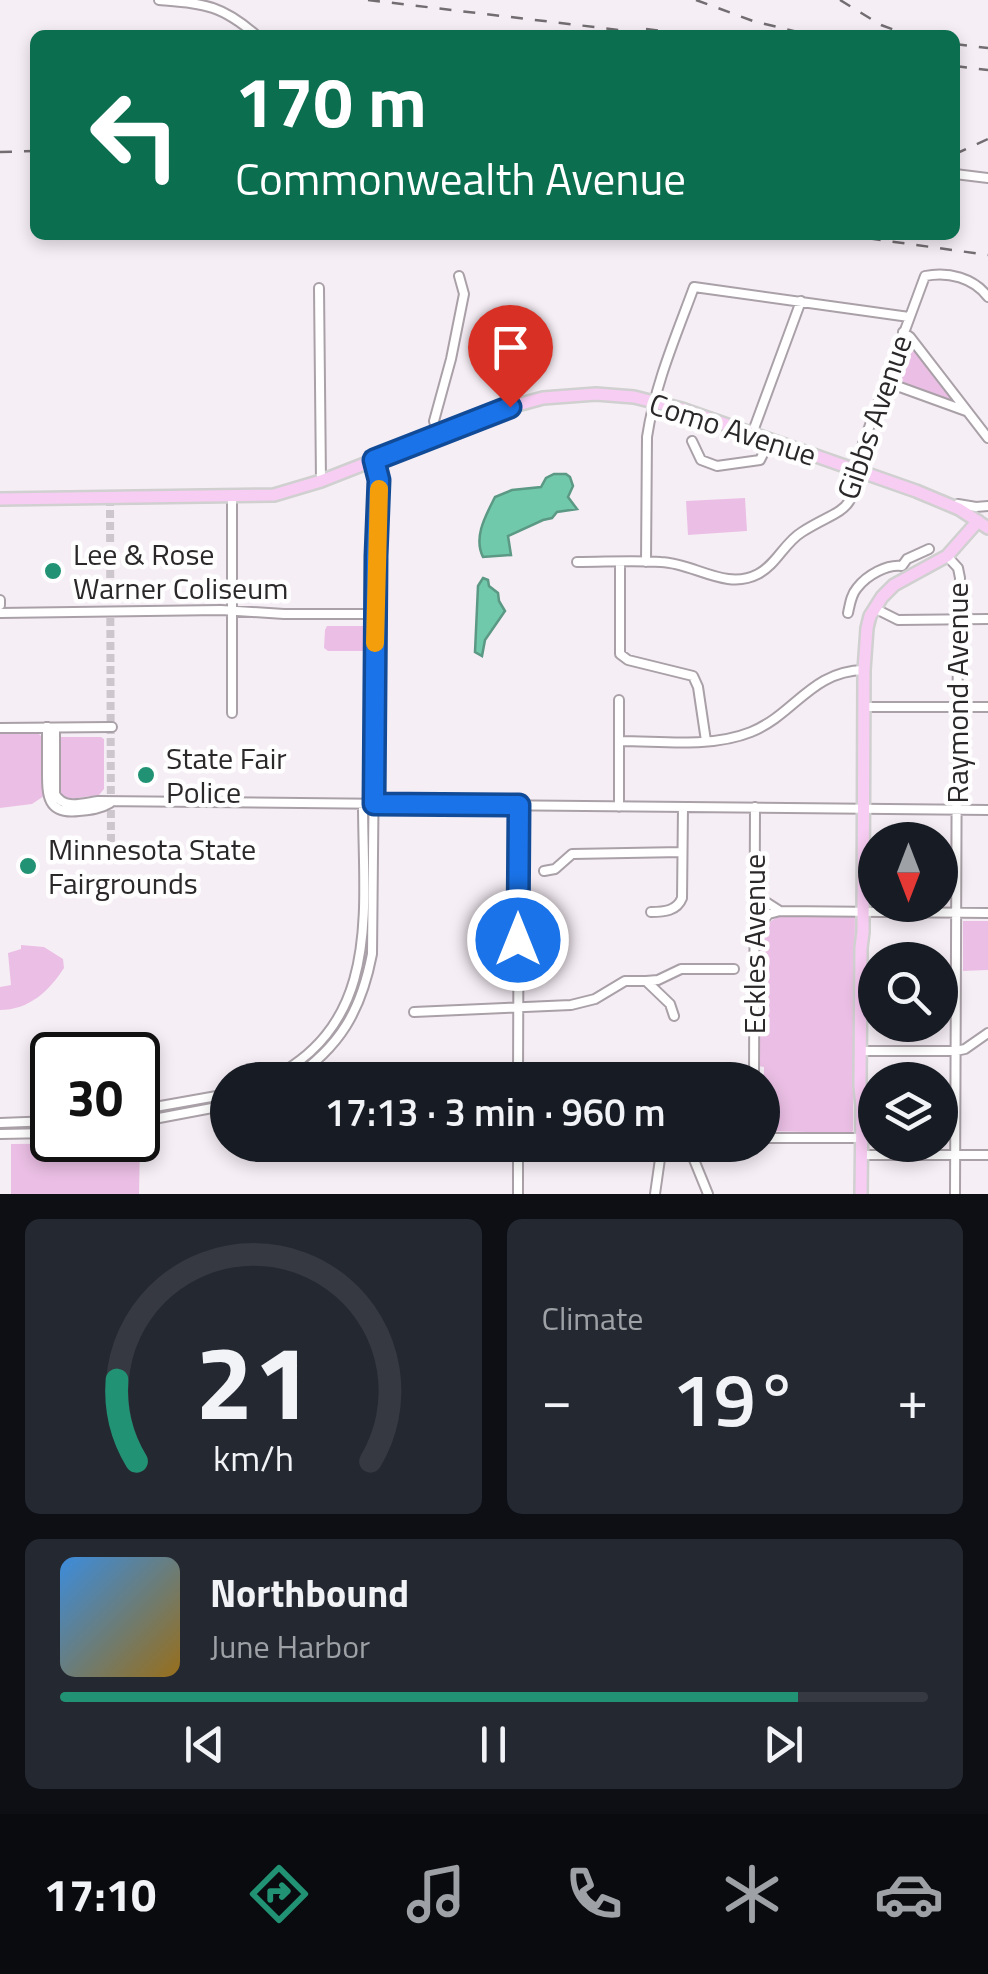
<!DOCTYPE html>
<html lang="en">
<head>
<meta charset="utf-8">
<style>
	body { margin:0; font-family:"Titillium Web",sans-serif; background:#242831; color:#f1f3f6; height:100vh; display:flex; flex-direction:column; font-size:38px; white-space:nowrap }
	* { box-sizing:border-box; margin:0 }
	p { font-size:32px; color:#9ea1a6 }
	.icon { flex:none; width:55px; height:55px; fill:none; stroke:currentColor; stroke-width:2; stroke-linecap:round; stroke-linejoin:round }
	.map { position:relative; height:1194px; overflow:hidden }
	.details { display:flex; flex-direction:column; gap:25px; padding:25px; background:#0d0f14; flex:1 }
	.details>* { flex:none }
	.top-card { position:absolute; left:30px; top:30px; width:930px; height:210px; border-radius:15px; box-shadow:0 5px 15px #0003; background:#0b6e4f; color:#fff; overflow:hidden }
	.needle { width:65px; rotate:180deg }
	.buttons { position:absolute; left:858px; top:822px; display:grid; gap:20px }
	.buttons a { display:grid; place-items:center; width:100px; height:100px; border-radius:50%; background:#171b24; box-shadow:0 5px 15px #0003; font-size:50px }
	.speed { position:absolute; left:30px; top:1032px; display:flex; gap:20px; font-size:50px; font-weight:700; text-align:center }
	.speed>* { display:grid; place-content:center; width:130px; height:130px; border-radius:50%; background:#171b24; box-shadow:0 5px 15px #0003; line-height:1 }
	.speed .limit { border:5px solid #111; border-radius:15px; background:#fff; color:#111 }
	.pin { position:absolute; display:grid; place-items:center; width:85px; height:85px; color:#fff; margin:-102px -42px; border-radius:50% 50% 50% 0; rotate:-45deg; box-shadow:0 0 10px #0007 }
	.pin .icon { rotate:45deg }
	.me { position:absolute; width:110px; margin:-55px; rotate:0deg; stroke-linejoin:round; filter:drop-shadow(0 0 8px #0008) }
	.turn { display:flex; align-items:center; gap:35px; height:210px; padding:0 40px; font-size:45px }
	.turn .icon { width:130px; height:130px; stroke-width:2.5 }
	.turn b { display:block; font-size:70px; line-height:85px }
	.big { font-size:75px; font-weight:600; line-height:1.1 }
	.details .tile { flex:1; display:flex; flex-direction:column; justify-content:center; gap:15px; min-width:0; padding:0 35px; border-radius:15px; background:#242831 }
	.details .dial { align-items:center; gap:0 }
	.dial svg { height:260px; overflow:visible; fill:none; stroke:#363941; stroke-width:7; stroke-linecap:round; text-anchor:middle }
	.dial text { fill:#f1f3f6; stroke:none }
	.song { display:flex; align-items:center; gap:30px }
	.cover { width:120px; height:120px; border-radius:15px; background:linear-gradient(135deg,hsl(210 70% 55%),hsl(40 70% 35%)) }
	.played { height:10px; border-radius:5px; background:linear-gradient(90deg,#219273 85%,#363941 85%) }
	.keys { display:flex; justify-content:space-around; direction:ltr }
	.heat { display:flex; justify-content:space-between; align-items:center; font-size:55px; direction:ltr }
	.details .tiles { flex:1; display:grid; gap:25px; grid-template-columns:1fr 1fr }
	.tile:last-child { grid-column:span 2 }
	.trip { position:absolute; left:210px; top:1062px; width:570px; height:100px; border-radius:50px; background:#171b24; box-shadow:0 5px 15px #0003; font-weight:600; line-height:100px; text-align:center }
	.menu { display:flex; height:160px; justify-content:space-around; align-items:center; background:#090b0e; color:#9ea1a6 }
	.menu .icon { width:70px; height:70px }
	.menu .active { color:#219273 }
	.menu b { font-size:45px; color:#f1f3f6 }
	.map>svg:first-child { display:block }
	.green { fill:#ebbfe5 }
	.water { fill:#70c9ab; stroke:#5b9984; stroke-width:2.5 }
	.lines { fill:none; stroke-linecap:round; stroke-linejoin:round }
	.minor-tunnel { stroke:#cdc6cc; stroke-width:8; stroke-dasharray:8 4; stroke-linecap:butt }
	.minor-casing { stroke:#a9a1a7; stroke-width:12 }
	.major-casing { stroke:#d0d0d0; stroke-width:16 }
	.minor { stroke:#fff; stroke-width:8 }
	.major { stroke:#f8cdf3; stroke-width:11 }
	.rail { stroke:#726d71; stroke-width:2.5; stroke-dasharray:12 12; stroke-linecap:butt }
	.route-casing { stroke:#114b97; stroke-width:25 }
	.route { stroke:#1a73e8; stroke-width:18 }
	.slow { stroke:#f59e0b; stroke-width:18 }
	.poi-dot { fill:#219273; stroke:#fefefe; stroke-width:4 }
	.labels { text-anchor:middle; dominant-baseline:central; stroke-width:9; stroke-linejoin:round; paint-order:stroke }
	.street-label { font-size:30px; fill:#2b282a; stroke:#fefefe }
	.poi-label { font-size:30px; fill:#2b282a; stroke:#fefefe; text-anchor:start }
</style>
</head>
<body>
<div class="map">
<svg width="988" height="1194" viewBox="0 0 988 1194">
	<rect width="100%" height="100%" fill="#f6eef5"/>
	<path class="green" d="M906,339h2l48,63 -63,-21 -2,-4z
		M745,498l2,33 -59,4 -2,-34z
		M327,626h42l2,5 -1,17 -3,3h-39l-4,-3 1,-18z
		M0,733h38l6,6v57l-12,8 -32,4z
		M61,737h40l3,2v50l-5,6 -29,4 -11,-5v-54z
		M781,916h74l-2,215 -2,2 -88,-2 1,-64 -6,-1v-121c2,-15 9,-24 23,-29z
		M963,921h25v49l-25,1z
		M21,945l23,2 19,12 1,9c-15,23 -35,42 -64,42v-23l11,-2 -3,-32 13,-4z
		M140,1143l-1,51h-128v-50z"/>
	<path class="water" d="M554,474h12l4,3 3,9 -5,11 9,12 -20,3 -5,6 -9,2 -35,16 3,19 -28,2c-10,-20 3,-42 12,-60l17,-7 29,-3 5,-9z
		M483,578l5,2 1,6 9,7 1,8 6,10 -20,29 -3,16 -7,-4 3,-66z"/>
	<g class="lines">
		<path class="minor-tunnel" d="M110,498l1,360"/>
		<defs>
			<path id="minor" d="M159,0c45,4 61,4 97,35
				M955,174l33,4
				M319,288l2,193
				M903,332l7,5 78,101
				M886,382l80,29
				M438,434l-4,-13 17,-62 13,-65 -5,-18
				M752,434l49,-133
				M692,441l9,19 16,6 43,-6 10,-20
				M958,504l18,3 12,-1
				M947,556l11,12 2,10 -3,129 -2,487
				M577,562c28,0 56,-2 84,0 33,1 65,29 97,12 19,-10 26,-31 44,-42 39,-25 54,-16 55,-72l68,-184c23,-5 49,2 63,21
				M620,562v92l8,6 65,16 5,11 8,54
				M646,562l1,-125c8,-53 29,-101 47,-150l215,30
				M0,600v5
				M874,608l24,12 90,-1
				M0,613l221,-3 63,4h91
				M848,613c2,-9 3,-18 9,-25 10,-13 30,-24 45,-22l5,-7 22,-10
				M864,707h124
				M232,713v-216
				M47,727c0,14 0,28 0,42 0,25 -1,46 32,42 12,-1 21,-2 31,-8
				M0,728l112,-1
				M55,728v66c9,16 27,9 43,7l890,9
				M620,741c42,0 91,7 131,-9 44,-18 60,-61 113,-62
				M619,807v-107
				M544,871l11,-2 17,-15 110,-2
				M755,890l11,12 14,9
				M651,912c13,0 26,-1 31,-14l1,-91
				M756,928l13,-14 11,-3 208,2
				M646,981l12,-1 23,-11h53
				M414,1012l157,-7 24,-6 30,-18h21l24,23 4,12
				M860,1051h96l9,-2 23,-16
				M268,1080c115,-56 95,-170 95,-276
				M291,1080c49,-33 70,-69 81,-126l4,-398 3,-76 -6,-20
				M518,1080l1,-275
				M754,1080l1,-273
				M138,1110l90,-16
				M138,1122l90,-17
				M0,1123l52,-2
				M0,1134l52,-1
				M762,1138h99
				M688,1145l20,49
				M861,1155h127
				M518,1194v-49
				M655,1194l7,-49"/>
			<path id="major" d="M0,499l274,-4 47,-14 189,-74 33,-9 53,-4 38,3 48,12 234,82 43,18 29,19
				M861,1194l1,-88 -2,-20 1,-138 2,-16 1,-262 3,-42 3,-12 12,-19 12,-12 53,-29 31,-35"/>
		</defs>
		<use href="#minor" class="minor-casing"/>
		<use href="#major" class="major-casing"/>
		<use href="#minor" class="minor"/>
		<use href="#major" class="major"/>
		<path class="rail" d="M368,0l293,35
			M696,0l57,21 57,14
			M840,0l41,25 27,10
			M646,29l50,6
			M955,44l33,4
			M955,66l33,4
			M0,152l35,-1
			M955,154l33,-15
			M845,235l143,20"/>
	</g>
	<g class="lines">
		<defs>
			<path id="route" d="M510,407l-136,53 5,20 -3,76 -2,248 145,1 -1,135"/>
		</defs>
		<use href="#route" class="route-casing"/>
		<use href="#route" class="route"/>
		<path class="slow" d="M375,643l4,-154"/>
	</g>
	<g class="poi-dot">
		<circle cx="53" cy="571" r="10"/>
		<circle cx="146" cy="775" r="10"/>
		<circle cx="28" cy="866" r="10"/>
	</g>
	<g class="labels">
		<g class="street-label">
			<text transform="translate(874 417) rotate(-71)">Gibbs Avenue</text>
			<text transform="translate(733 429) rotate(18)">Como Avenue</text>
			<text transform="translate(957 693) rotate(-90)">Raymond Avenue</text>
			<text transform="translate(754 944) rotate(-90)">Eckles Avenue</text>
		</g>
		<g class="poi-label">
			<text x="73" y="554">Lee &amp; Rose<tspan x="73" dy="34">Warner Coliseum</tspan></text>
			<text x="166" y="758">State Fair<tspan x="166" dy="34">Police</tspan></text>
			<text x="48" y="849">Minnesota State<tspan x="48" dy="34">Fairgrounds</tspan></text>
		</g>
	</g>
</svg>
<div class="buttons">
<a><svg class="needle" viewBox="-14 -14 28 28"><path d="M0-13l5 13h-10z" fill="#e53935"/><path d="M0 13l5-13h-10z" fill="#9ea1a6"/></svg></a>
<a><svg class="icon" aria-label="search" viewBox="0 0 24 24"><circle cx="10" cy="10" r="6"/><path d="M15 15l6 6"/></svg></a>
<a><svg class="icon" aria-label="layers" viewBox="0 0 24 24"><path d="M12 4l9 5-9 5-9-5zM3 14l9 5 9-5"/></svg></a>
</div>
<div class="speed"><div class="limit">30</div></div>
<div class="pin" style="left:510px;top:407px;background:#d93025"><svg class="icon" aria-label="arrive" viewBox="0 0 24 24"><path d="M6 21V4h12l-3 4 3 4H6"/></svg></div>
<svg class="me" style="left:518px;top:940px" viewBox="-20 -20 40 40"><circle r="17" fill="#1a73e8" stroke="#fff" stroke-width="3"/><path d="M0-11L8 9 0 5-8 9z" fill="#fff"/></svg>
<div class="trip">17:13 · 3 min · 960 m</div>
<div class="top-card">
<div class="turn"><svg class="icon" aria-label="left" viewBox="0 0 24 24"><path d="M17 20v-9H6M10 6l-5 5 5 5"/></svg><div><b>170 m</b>Commonwealth Avenue</div></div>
</div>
</div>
<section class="details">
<div class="tiles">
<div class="tile dial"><svg viewBox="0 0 100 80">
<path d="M14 69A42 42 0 1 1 86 69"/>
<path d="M14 69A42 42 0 0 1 8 44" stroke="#219273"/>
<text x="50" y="56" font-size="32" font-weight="700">21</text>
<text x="50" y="72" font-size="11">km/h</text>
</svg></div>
<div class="tile"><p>Climate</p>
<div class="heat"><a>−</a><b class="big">19°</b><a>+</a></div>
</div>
<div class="tile">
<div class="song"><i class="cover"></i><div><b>Northbound</b><p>June Harbor</p></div></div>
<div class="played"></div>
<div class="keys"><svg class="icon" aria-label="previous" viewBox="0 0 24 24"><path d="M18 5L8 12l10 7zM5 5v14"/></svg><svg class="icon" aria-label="pause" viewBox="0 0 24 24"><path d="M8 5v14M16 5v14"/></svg><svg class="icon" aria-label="next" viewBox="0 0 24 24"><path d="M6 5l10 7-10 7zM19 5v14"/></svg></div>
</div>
</div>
</section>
<nav class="menu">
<b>17:10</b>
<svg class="icon active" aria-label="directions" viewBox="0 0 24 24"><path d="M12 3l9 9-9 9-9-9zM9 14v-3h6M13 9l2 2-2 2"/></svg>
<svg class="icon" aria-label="music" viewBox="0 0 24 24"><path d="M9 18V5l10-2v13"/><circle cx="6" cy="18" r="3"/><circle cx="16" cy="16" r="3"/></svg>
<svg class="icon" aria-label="phone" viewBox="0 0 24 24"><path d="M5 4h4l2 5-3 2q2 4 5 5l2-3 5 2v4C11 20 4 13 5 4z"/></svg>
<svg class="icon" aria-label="climate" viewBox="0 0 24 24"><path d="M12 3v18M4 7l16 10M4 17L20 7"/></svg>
<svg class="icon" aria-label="car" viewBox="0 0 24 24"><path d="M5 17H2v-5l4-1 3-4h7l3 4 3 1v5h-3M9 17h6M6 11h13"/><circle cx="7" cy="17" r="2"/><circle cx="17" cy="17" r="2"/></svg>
</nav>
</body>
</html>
